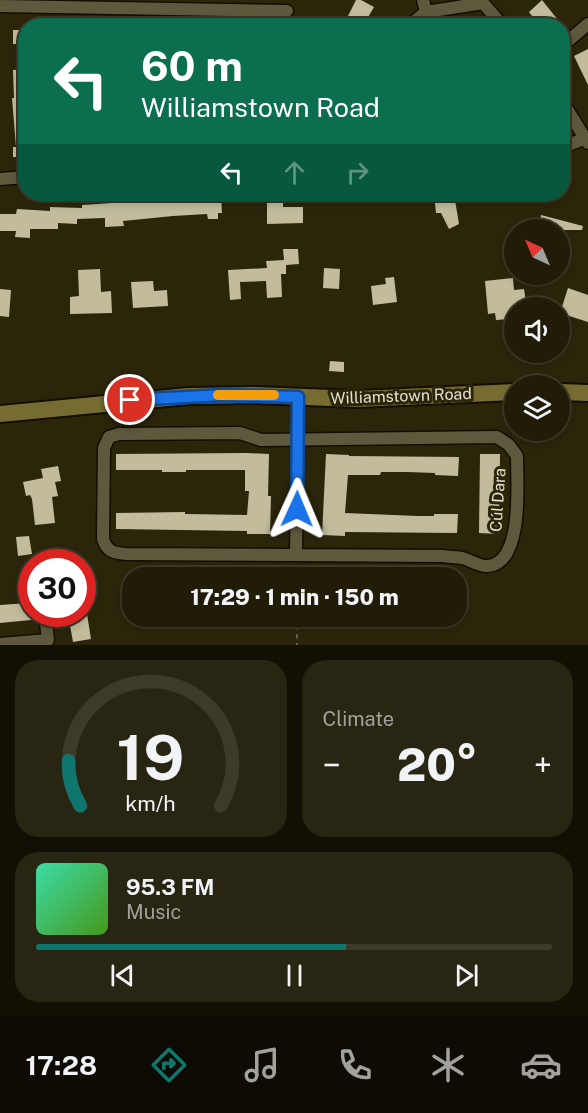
<!DOCTYPE html>
<html lang="en">
<head>
<meta charset="utf-8">
<style>
	body { margin:0; font-family:"Public Sans",sans-serif; background:#282512; color:#f1f3f6; height:100vh; display:flex; flex-direction:column; font-size:22px; white-space:nowrap }
	* { box-sizing:border-box; margin:0 }
	p { font-size:20px; color:#a2a19c }
	.icon { flex:none; width:33px; height:33px; fill:none; stroke:currentColor; stroke-width:2; stroke-linecap:round; stroke-linejoin:round }
	.map { position:relative; height:645px; overflow:hidden }
	.panel { display:flex; flex-direction:column; gap:15px; padding:15px; background:#120f04; flex:1 }
	.panel>* { flex:none }
	.guide { position:absolute; left:18px; top:18px; width:552px; height:183px; border-radius:24px; box-shadow:0 3px 9px #0003,0 0 0 2px #3d3a29; background:#0b6e4f; color:#fff; overflow:hidden }
	.needle { width:39px; rotate:316deg }
	.fabs { position:absolute; left:504px; top:219px; display:grid; gap:12px }
	.fabs a { display:grid; place-items:center; width:66px; height:66px; border-radius:50%; background:#201c08; box-shadow:0 3px 9px #0003,0 0 0 2px #3d3a29; font-size:30px }
	.speed { position:absolute; left:18px; top:549px; display:flex; gap:12px; font-size:30px; font-weight:700; text-align:center }
	.speed>* { display:grid; place-content:center; width:78px; height:78px; border-radius:50%; background:#201c08; box-shadow:0 3px 9px #0003,0 0 0 2px #3d3a29; line-height:1 }
	.speed .limit { border:9px solid #d22; background:#fff; color:#111 }
	.pin { position:absolute; display:grid; place-items:center; width:51px; height:51px; color:#fff; margin:-26px; border:3px solid #fff; border-radius:50%; box-shadow:0 2px 6px #0007 }
	.me { position:absolute; width:66px; margin:-33px; rotate:1deg; stroke-linejoin:round; filter:drop-shadow(0 0 4px #0008) }
	.turn { display:flex; align-items:center; gap:21px; height:126px; padding:0 24px; font-size:27px }
	.turn .icon { width:78px; height:78px; stroke-width:2.5 }
	.turn b { display:block; font-size:42px; line-height:51px }
	.lanes { display:flex; align-items:center; height:57px; padding:0 24px; background:#0003; justify-content:center; gap:30px; direction:ltr }
	.lanes .off { opacity:.35 }
	.big { font-size:45px; font-weight:800; line-height:1.1 }
	.panel .card { flex:1; display:flex; flex-direction:column; justify-content:center; gap:9px; min-width:0; padding:0 21px; border-radius:24px; background:#282512 }
	.panel .dial { align-items:center; gap:0 }
	.dial svg { height:156px; overflow:visible; fill:none; stroke:#3d3a29; stroke-width:7; stroke-linecap:round; text-anchor:middle }
	.dial text { fill:#f1f3f6; stroke:none }
	.song { display:flex; align-items:center; gap:18px }
	.cover { width:72px; height:72px; border-radius:9px; background:linear-gradient(135deg,hsl(160 70% 55%),hsl(100 70% 35%)) }
	.played { height:6px; border-radius:3px; background:linear-gradient(90deg,#0f766e 60%,#3d3a29 60%) }
	.keys { display:flex; justify-content:space-around; direction:ltr }
	.heat { display:flex; justify-content:space-between; align-items:center; font-size:33px; direction:ltr }
	.panel .tiles { flex:1; display:grid; gap:15px; grid-template-columns:1fr 1fr }
	.card:last-child { grid-column:span 2 }
	.trip { position:absolute; left:122px; top:567px; width:345px; height:60px; border-radius:24px; background:#201c08; box-shadow:0 3px 9px #0003,0 0 0 2px #3d3a29; font-weight:800; line-height:60px; text-align:center }
	.menu { display:flex; height:96px; justify-content:space-around; align-items:center; background:#0d0b03; color:#a2a19c }
	.menu .icon { width:42px; height:42px }
	.menu .on { color:#0f766e }
	.menu b { font-size:27px; color:#f1f3f6 }
	.map>svg:first-child { display:block }
	.building { fill:#c2bc9d }
	.lines { fill:none; stroke-linecap:round; stroke-linejoin:round }
	.street-casing { stroke:#130e00; stroke-width:15 }
	.secondary-casing { stroke:#130e00; stroke-width:20 }
	.path { stroke:#646048; stroke-width:2; stroke-dasharray:4.5 4.5; stroke-linecap:butt }
	.street { stroke:#5e593d; stroke-width:12 }
	.secondary { stroke:#766c32; stroke-width:16 }
	.route-casing { stroke:#114b97; stroke-width:15 }
	.route { stroke:#1a73e8; stroke-width:10 }
	.slow { stroke:#f59e0b; stroke-width:10 }
	.labels { text-anchor:middle; dominant-baseline:central; stroke-width:6; stroke-linejoin:round; paint-order:stroke }
	.street-label { font-size:16px; fill:#e3e0d0; stroke:#2b260a }
</style>
</head>
<body>
<div class="map">
<svg width="588" height="645" viewBox="0 0 588 645">
	<rect width="100%" height="100%" fill="#2b260a"/>
	<path class="building" d="M356,0h5l13,7 -11,19h-7l-10,-6z
		M542,0l16,20 -7,6h-11l-11,-14z
		M13,30h13v39h-9l-1,-25h-3z
		M588,49v36l-14,-29z
		M26,69v100h-8l-1,-12h-4v-10h3l-4,-49h2l-1,-28z
		M267,194h16v13h20v16l-36,1z
		M434,194h20l5,30 -10,5 -8,-16h-5z
		M221,196l1,17h-4v6h-10l-1,-5 -34,2 -50,5 1,5 -19,1v-9l-28,1v5l-19,-1v6h-28v9l-15,-1 1,-6h-16v-17h16l1,-5 33,2v-4l32,1v-3z
		M541,215l42,11 -1,4h-44z
		M283,249h15l1,15 -13,1v9h-5l1,23 -15,1 -1,-17 -26,1 1,17 -11,1 -2,-30 39,-2 -1,-7 18,-1z
		M324,268l16,1 -1,20 -16,-1z
		M100,269l1,23 10,-1 1,22 -42,1v-17l9,-1 -1,-26z
		M394,277l3,25 -24,3 -2,-19 15,-2 -1,-6z
		M513,278l1,12 10,-1 2,13 -10,1 -2,8 -6,1 1,7 -13,1 -1,-7 -7,1 -3,-33z
		M153,281l1,10 13,-1 1,16 -35,2 -2,-26z
		M568,288l20,7v27l-28,-9z
		M0,289l11,1 -2,27 -9,-1z
		M330,361l14,1v10l-15,-1z
		M246,453l23,1 -1,42h3l-1,38h-23v-3l-131,-2v-16l69,-1v2l62,1 2,-24h-4v-21h-59v2h-24v-2h-46v-16z
		M326,454l23,1v1l110,1 -1,19 -23,-1v-2l-28,-1h-26l-1,3h-32l-3,38 73,3h16v-2h24l-1,19 -112,-1v4l-23,-1z
		M480,454h20l-1,80 -20,-1z
		M58,466l3,15 -6,1 3,14 -6,1 3,26 -20,2 -3,-26 -2,-4 -4,1 -3,-14 20,-4 -2,-9z
		M29,536l3,18 -14,2 -2,-19z
		M29,603l2,17 -31,3v-18z
		M68,614h19l4,25 -18,3z"/>
	<g class="lines">
		<defs>
			<path id="street" d="M423,0l3,12
				M0,6l287,5
				M409,26l17,-14 57,-9 20,23
				M562,46l26,-22
				M562,101l26,42
				M562,147l25,-9
				M0,179l26,-2
				M240,433l21,7 236,-3 12,8 8,11c0,26 7,107 -29,110 -9,1 -17,-6 -26,-8 -6,-1 -13,-1 -19,-2l-317,-2c-12,-1 -19,-2 -23,-15l1,-91 5,-11 10,-3z
				M296,555l2,-158
				M0,644l48,-4 -3,-26"/>
			<path id="secondary" d="M560,392l28,1
				M0,414l188,-18 67,-1 102,4 157,-7"/>
		</defs>
		<use href="#street" class="street-casing"/>
		<use href="#secondary" class="secondary-casing"/>
		<path class="path" d="M296,567v11
			M297,616v29"/>
		<use href="#street" class="street"/>
		<use href="#secondary" class="secondary"/>
	</g>
	<g class="lines">
		<defs>
			<path id="route" d="M130,400l93,-5 75,2 -1,112"/>
		</defs>
		<use href="#route" class="route-casing"/>
		<use href="#route" class="route"/>
		<path class="slow" d="M218,395h56"/>
	</g>
	<g class="labels">
		<g class="street-label">
			<text transform="translate(401 396) rotate(-2)">Williamstown Road</text>
			<text transform="translate(498 500) rotate(-86)">Cúl Dara</text>
		</g>
	</g>
</svg>
<div class="fabs">
<a><svg class="needle" viewBox="-14 -14 28 28"><path d="M0-13l5 13h-10z" fill="#e53935"/><path d="M0 13l5-13h-10z" fill="#a2a19c"/></svg></a>
<a><svg class="icon" aria-label="sound" viewBox="0 0 24 24"><path d="M4 9h4l5-4v14l-5-4H4zM17 9q2 3 0 6"/></svg></a>
<a><svg class="icon" aria-label="layers" viewBox="0 0 24 24"><path d="M12 4l9 5-9 5-9-5zM3 14l9 5 9-5"/></svg></a>
</div>
<div class="speed"><div class="limit">30</div></div>
<div class="pin" style="left:130px;top:400px;background:#d93025"><svg class="icon" aria-label="arrive" viewBox="0 0 24 24"><path d="M6 21V4h12l-3 4 3 4H6"/></svg></div>
<svg class="me" style="left:297px;top:509px" viewBox="-20 -20 40 40"><path d="M0-17L14 15 0 8-14 15z" fill="#1a73e8" stroke="#fff" stroke-width="4"/></svg>
<div class="trip">17:29 · 1 min · 150 m</div>
<div class="guide">
<div class="turn"><svg class="icon" aria-label="left" viewBox="0 0 24 24"><path d="M17 20v-9H6M10 6l-5 5 5 5"/></svg><div><b>60 m</b>Williamstown Road</div></div>
<div class="lanes"><svg class="icon" aria-label="left" viewBox="0 0 24 24"><path d="M17 20v-9H6M10 6l-5 5 5 5"/></svg><svg class="icon off" aria-label="ahead" viewBox="0 0 24 24"><path d="M12 20V5M6 11l6-6 6 6"/></svg><svg class="icon off" aria-label="right" viewBox="0 0 24 24"><path d="M7 20v-9h11M14 6l5 5-5 5"/></svg></div>
</div>
</div>
<section class="panel">
<div class="tiles">
<div class="card dial"><svg viewBox="0 0 100 80">
<path d="M14 69A42 42 0 1 1 86 69"/>
<path d="M14 69A42 42 0 0 1 8 46" stroke="#0f766e"/>
<text x="50" y="56" font-size="32" font-weight="700">19</text>
<text x="50" y="72" font-size="11">km/h</text>
</svg></div>
<div class="card"><p>Climate</p>
<div class="heat"><a>−</a><b class="big">20°</b><a>+</a></div>
</div>
<div class="card">
<div class="song"><i class="cover"></i><div><b>95.3 FM</b><p>Music</p></div></div>
<div class="played"></div>
<div class="keys"><svg class="icon" aria-label="previous" viewBox="0 0 24 24"><path d="M18 5L8 12l10 7zM5 5v14"/></svg><svg class="icon" aria-label="pause" viewBox="0 0 24 24"><path d="M8 5v14M16 5v14"/></svg><svg class="icon" aria-label="next" viewBox="0 0 24 24"><path d="M6 5l10 7-10 7zM19 5v14"/></svg></div>
</div>
</div>
</section>
<nav class="menu">
<b>17:28</b>
<svg class="icon on" aria-label="directions" viewBox="0 0 24 24"><path d="M12 3l9 9-9 9-9-9zM9 14v-3h6M13 9l2 2-2 2"/></svg>
<svg class="icon" aria-label="music" viewBox="0 0 24 24"><path d="M9 18V5l10-2v13"/><circle cx="6" cy="18" r="3"/><circle cx="16" cy="16" r="3"/></svg>
<svg class="icon" aria-label="phone" viewBox="0 0 24 24"><path d="M5 4h4l2 5-3 2q2 4 5 5l2-3 5 2v4C11 20 4 13 5 4z"/></svg>
<svg class="icon" aria-label="climate" viewBox="0 0 24 24"><path d="M12 3v18M4 7l16 10M4 17L20 7"/></svg>
<svg class="icon" aria-label="car" viewBox="0 0 24 24"><path d="M5 17H2v-5l4-1 3-4h7l3 4 3 1v5h-3M9 17h6M6 11h13"/><circle cx="7" cy="17" r="2"/><circle cx="17" cy="17" r="2"/></svg>
</nav>
</body>
</html>
